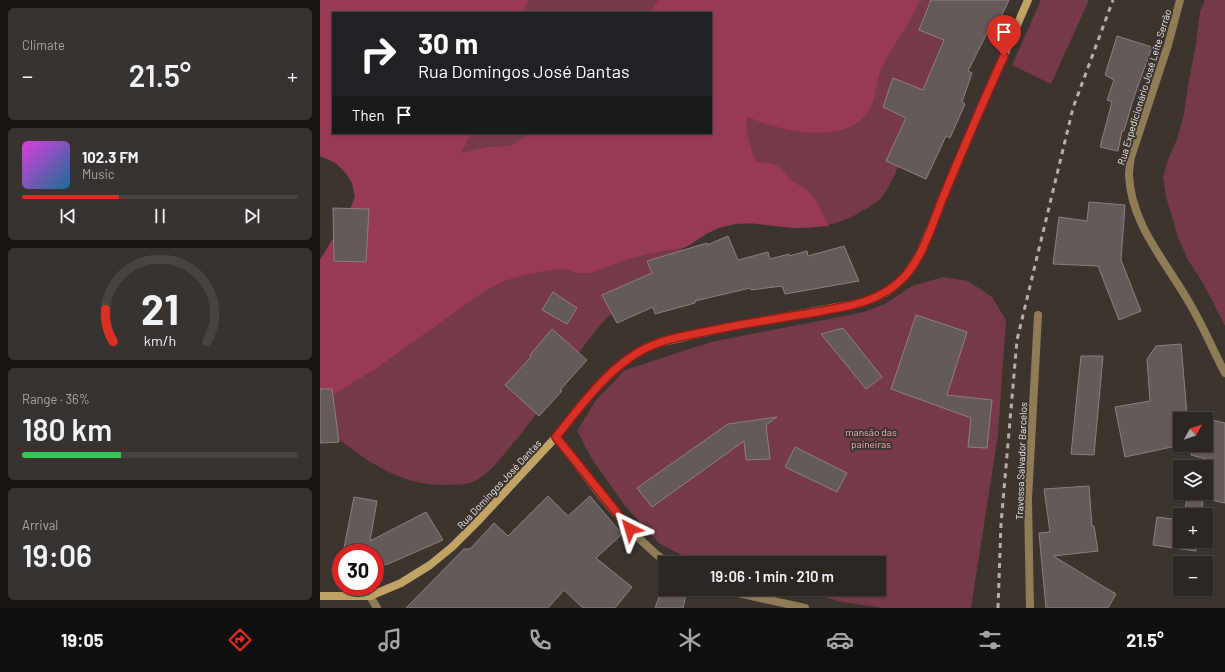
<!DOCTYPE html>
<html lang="en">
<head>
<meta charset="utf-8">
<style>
	body { margin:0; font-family:Barlow,sans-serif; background:#383330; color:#f1f3f6; height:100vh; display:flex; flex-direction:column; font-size:15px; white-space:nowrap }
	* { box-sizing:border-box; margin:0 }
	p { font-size:13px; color:#a6a5a6 }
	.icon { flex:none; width:22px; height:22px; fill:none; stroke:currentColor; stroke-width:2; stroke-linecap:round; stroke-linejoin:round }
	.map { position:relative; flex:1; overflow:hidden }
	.panel { display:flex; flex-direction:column; gap:8px; padding:8px; background:#181513; width:320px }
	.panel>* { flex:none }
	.banner { position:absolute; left:12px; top:12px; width:380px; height:122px; border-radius:0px; box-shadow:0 1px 3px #0004,0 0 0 1px #484441; background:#202124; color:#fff; overflow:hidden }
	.needle { width:26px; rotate:50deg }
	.tools { position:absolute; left:853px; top:412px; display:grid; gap:8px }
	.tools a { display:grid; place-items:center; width:40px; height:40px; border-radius:0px; background:#2c2723; box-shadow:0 1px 3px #0004,0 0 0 1px #484441; font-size:20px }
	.speed { position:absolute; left:12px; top:544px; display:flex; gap:8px; font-size:20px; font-weight:700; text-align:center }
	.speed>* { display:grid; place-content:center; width:52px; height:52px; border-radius:50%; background:#2c2723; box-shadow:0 1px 3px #0004,0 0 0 1px #484441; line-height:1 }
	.speed .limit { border:6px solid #d22; background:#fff; color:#111 }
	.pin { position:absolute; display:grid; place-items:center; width:34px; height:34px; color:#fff; margin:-41px -17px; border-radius:50% 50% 50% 0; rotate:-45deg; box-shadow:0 0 4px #0007 }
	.pin .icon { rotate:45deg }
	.me { position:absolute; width:44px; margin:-22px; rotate:320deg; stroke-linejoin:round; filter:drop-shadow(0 0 3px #0008) }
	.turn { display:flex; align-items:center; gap:14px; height:84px; padding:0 20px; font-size:18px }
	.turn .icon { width:52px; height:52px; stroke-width:2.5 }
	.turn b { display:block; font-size:28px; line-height:34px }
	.then { display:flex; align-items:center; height:38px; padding:0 20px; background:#0003; gap:8px; font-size:15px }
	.big { font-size:30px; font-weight:600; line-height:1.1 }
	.panel .card { flex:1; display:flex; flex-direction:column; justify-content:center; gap:6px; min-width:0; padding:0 14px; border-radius:6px; background:#383330 }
	.panel .dial { align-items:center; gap:0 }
	.dial svg { height:104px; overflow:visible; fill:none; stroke:#484441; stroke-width:7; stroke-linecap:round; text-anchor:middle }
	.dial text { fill:#f1f3f6; stroke:none }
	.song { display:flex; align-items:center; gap:12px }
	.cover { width:48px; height:48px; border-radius:6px; background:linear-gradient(135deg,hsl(300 70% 55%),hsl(200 70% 35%)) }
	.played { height:4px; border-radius:2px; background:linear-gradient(90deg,#d93025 35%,#484441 35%) }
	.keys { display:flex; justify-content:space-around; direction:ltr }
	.heat { display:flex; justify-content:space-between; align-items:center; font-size:22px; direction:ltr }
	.charge { height:6px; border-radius:3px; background:linear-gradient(90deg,#34c759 36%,#484441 0) }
	.trip { position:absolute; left:338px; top:556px; width:228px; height:40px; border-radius:0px; background:#2c2723; box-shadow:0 1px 3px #0004,0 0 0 1px #484441; font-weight:600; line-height:40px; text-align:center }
	.dock { display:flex; height:64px; justify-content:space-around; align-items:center; background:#12100e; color:#a6a5a6 }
	.dock .icon { width:28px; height:28px }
	.dock .on { color:#d93025 }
	.dock b { font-size:18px; color:#f1f3f6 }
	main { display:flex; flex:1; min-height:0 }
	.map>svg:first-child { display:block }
	.green { fill:#763948; fill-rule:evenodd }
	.forest { fill:#983a54 }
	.building { fill:#645a58; stroke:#8c817f }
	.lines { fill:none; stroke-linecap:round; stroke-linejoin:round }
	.street { stroke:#8f7c57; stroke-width:8 }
	.secondary { stroke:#c2a366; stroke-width:8 }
	.rail { stroke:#b5b0ac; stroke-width:3; stroke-dasharray:5 5; stroke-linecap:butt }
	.route-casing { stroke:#8d1f18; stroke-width:10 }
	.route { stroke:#d93025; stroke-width:7 }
	.labels { text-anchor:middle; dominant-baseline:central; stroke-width:4; stroke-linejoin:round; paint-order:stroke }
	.street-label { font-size:10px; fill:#eeeae7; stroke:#3b342f }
	.park-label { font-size:10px; fill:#fbacbc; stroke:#3b342f }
</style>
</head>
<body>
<main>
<section class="panel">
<div class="card"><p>Climate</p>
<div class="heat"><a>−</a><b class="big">21.5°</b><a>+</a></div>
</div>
<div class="card">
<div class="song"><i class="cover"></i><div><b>102.3 FM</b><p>Music</p></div></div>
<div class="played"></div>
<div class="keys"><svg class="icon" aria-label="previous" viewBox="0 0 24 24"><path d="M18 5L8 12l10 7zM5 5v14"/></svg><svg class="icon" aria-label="pause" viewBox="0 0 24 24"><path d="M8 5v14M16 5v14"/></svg><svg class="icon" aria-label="next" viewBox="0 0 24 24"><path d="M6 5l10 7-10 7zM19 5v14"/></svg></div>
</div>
<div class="card dial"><svg viewBox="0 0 100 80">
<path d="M14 69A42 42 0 1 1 86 69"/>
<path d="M14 69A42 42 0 0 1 8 44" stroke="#d93025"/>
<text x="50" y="56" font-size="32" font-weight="700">21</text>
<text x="50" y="72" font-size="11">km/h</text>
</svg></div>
<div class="card"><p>Range · 36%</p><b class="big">180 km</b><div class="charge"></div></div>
<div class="card"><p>Arrival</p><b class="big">19:06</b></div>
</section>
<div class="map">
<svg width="905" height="608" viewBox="0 0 905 608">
	<rect width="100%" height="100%" fill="#3b342f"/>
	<path class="green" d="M0,0h640l-64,172c-4,9 -8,17 -14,25 -5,5 -12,10 -18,13 -21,13 -43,19 -68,18 -31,-1 -59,-12 -89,5 -33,19 -63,47 -89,74 -7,7 -14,13 -20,21 -33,40 -58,86 -93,125 -10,12 -19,24 -35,30 -6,2 -15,1 -21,2 -49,2 -87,-26 -122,-56l-7,-169 29,-48 6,-15 -3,-14 -7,-11 -9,-9 -16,-7zM13,13h378v120h-378z
		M721,0h48l-38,84 -39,-19z
		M885,0h20v326l-22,-43 -15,-23 -9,-20 -13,-43 -3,-20 5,-17 9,-21 7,-25 4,-29 7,-35 5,-38z
		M623,277l25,4 24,16 14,23 -8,115 -27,173h-87l-42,-6 -46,-13h83v-26h-176l-9,-2 -34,-17 -35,-38 -33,-47 -15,-28 19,-31 29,-30 86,-28 153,-30 21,-8 27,-18z"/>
	<path class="forest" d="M0,0h208l-5,13h-190v120h138l-10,20 27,-6 22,-1 22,-13h179v-120h-61l8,-13h262c-7,15 -15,29 -24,43 -4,7 -10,15 -14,23 -6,14 -5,31 -13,44 -19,31 -67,24 -96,16 -9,-2 -18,-7 -26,-9 -2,16 4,31 9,46l8,-1 9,2 8,5 9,10 19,13 7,9 13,25 -34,2 -44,-5 -16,1 -16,4 -11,5 -22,14 -38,7 -23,6 -35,13h-12l-16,-4 -17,2 -21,4 -20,6 -18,9 -111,79 -55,34v-143l29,-48 6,-15 -3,-14 -7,-11 -9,-9 -16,-7z"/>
	<path class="building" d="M611,0h78l-11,23 -5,-2 -25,50 4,2 -10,29 3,2 -15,34 -4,-2 -20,43 -40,-18 20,-43 -23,-11 10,-29 30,12 21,-50 -25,-10z
		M797,36l35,11 -19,53 -9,31h-2l-4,20 -18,-4 12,-45 -5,-2 7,-20 -9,-5z
		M769,202l36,3 -4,55 20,51 -22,9 -21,-54 -45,-2 6,-47 28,4z
		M13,208l36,1 -3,53 -32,-1z
		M408,236l10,24 30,-8 2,7 19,-5v2l18,-5 1,5 36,-10 15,35 -74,13 -3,-8 -31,4 -1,-2 -55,13v2l-40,11 -2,-7 -36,16 -15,-28 50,-22 -5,-12 60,-18v2z
		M233,292l24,16 -10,16 -25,-14z
		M596,315l51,17 -20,63 45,5 -5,48 -19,-1 3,-29 -80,-29z
		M523,328l39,49 -16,12 -45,-55z
		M232,329l35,31 -27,30 2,1 -23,25 -34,-31 26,-28 -1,-2z
		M861,344l6,70 38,9v80l-19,-4v-40l-15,-4 3,-10h12v-26h-26v26h1l-56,12 -10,-50 35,-6 -3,-42 9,-13z
		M761,356h22l-9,99 -23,-1z
		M0,389h12l7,53 -19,1z
		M457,417l-11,8 4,34 -24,1 -2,-19 -92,66 -15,-19 91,-64z
		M475,447l52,26 -10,19 -52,-25z
		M769,486l3,40h2l4,25 -45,5 63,38 -8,14h-62l-7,-75 11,-1 -6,-43z
		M868,493h16l-3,22h-17z
		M228,496l20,20 22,-20 32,38 -26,24 36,29 -17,21h-32l-19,-18 -16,18h-142l58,-59h6l24,-26 14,13z
		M34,497l23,4 -7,40 56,-29 17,28 -55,24 -12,2 -1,-13h-3l-2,-8 -2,8h-25z
		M837,517l23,3v21h17l-1,10 -43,-6z
		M344,584l1,5h10l11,4 -3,15h-28z"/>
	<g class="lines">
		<path class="street" d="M860,0l-12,45 -37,112c-1,6 -2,12 -2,18 2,50 38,88 61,129 13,22 23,46 35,69
			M236,437c33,43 68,93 111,126
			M400,589l85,19
			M50,596l7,12
			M710,608l-2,-109 10,-184"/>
		<path class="secondary" d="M0,596h50l31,-13 29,-18 22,-18 26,-26 78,-84 32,-40 26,-26 22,-18 18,-9 74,-17 137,-25 22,-10 10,-8 9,-9 14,-22 41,-99 67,-154"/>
		<path class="rail" d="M678,608l3,-84 16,-184 56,-232 40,-108"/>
	</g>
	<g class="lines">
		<defs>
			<path id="route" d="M310,529l-74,-92c26,-33 57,-76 97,-92 13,-6 27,-8 41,-11 36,-8 73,-14 111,-20 36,-7 74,-9 100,-38 19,-21 28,-55 39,-81 19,-46 39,-93 60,-139"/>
		</defs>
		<use href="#route" class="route-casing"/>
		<use href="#route" class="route"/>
	</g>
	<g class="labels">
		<g class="street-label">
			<text transform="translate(824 87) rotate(-73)">Rua Expedicionário José Leite Serrão</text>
			<text transform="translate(701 461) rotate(-88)">Travessa Salvador Barcelos</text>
			<text transform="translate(179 484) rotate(-47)">Rua Domingos José Dantas</text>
		</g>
		<g class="park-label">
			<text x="551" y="432">mansão das<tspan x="551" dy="12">paineiras</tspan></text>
		</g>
	</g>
</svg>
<div class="tools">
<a><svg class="needle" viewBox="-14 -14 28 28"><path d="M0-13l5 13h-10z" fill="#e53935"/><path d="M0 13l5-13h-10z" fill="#a6a5a6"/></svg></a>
<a><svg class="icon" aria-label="layers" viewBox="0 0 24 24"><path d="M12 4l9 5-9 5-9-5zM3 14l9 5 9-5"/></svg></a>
<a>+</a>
<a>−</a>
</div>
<div class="speed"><div class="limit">30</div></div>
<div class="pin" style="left:684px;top:56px;background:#d93025"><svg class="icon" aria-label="arrive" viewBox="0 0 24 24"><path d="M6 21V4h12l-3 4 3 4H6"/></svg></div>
<svg class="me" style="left:310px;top:529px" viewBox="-20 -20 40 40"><path d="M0-17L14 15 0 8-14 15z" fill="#d93025" stroke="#fff" stroke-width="4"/></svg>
<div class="trip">19:06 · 1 min · 210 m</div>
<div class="banner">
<div class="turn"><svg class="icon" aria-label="right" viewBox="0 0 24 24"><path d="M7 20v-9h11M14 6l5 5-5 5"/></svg><div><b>30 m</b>Rua Domingos José Dantas</div></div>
<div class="then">Then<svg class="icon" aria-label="arrive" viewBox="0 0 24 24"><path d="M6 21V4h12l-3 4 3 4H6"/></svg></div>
</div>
</div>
</main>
<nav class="dock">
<b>19:05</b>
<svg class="icon on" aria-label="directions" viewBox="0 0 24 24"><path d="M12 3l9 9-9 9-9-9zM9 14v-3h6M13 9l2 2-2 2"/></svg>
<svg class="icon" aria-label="music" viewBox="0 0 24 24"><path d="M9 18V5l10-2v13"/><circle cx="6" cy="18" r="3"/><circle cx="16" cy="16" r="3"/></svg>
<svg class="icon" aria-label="phone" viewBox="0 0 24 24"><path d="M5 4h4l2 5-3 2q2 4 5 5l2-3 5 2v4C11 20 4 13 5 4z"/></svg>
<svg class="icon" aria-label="climate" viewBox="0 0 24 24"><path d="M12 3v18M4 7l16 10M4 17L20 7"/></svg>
<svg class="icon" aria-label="car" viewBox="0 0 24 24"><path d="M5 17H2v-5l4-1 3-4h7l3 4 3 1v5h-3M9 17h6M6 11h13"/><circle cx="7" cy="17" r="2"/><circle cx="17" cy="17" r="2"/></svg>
<svg class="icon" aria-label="filters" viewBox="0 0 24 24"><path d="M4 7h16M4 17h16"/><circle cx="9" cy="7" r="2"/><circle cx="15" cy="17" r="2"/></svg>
<b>21.5°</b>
</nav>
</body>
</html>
